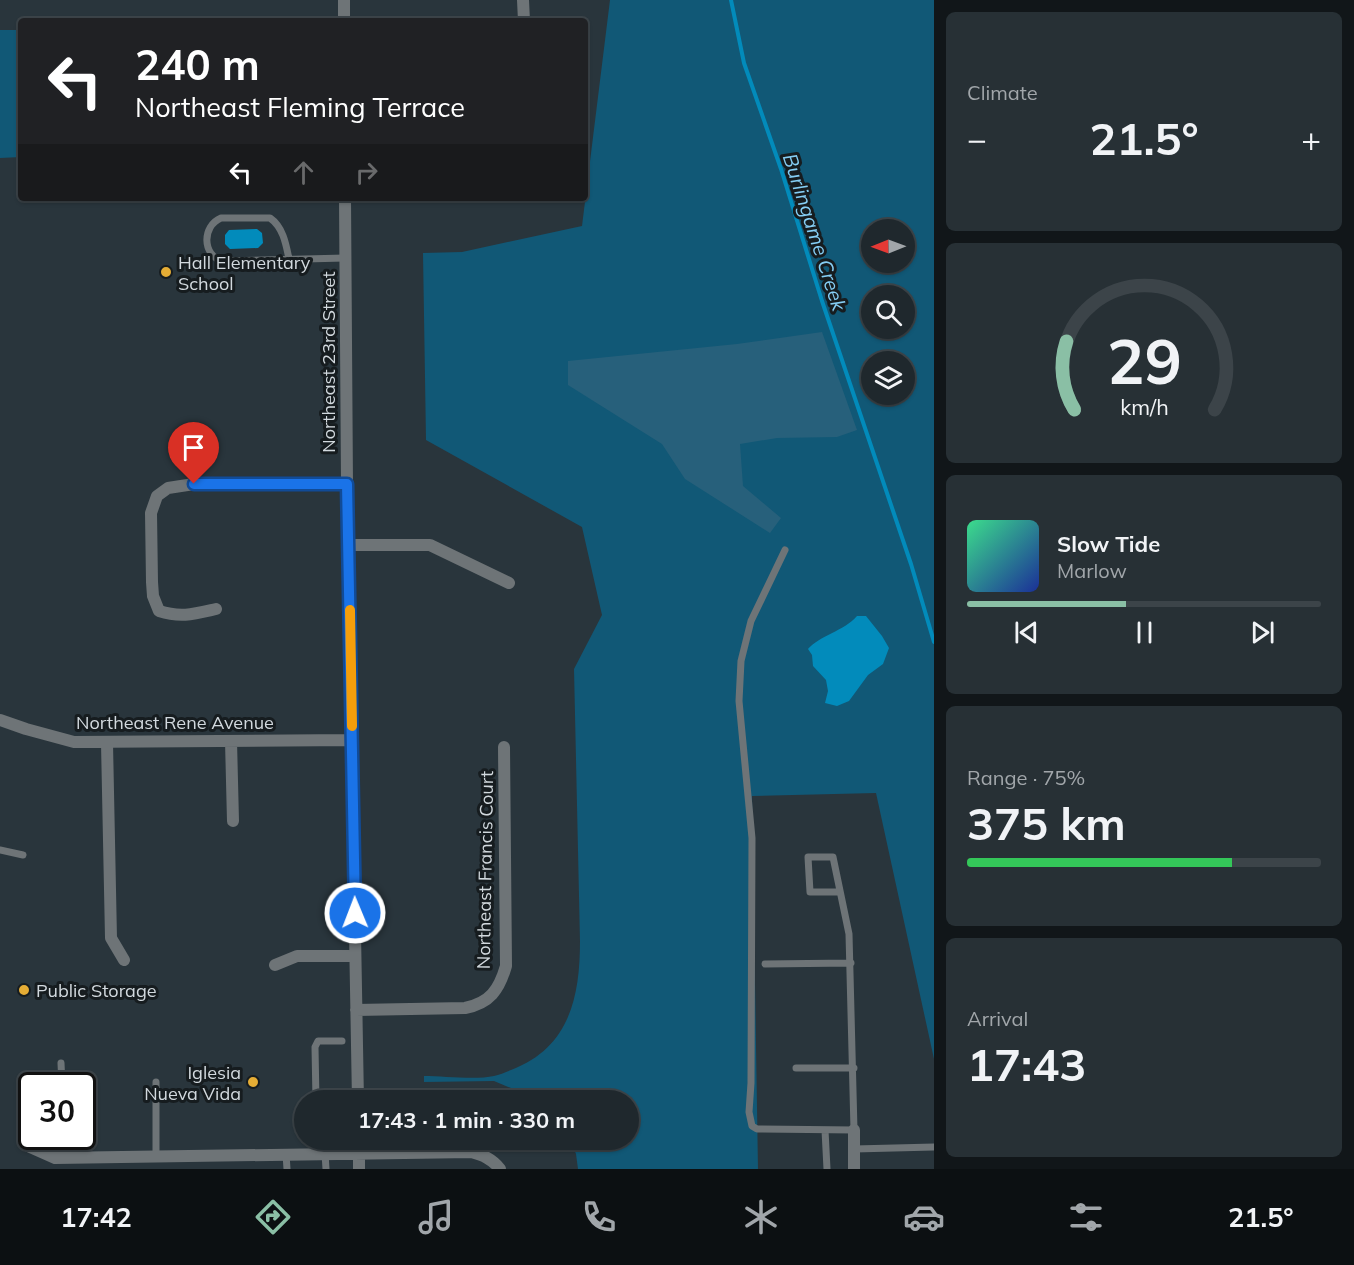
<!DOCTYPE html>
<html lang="en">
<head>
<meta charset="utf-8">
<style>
	body { margin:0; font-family:Mulish,sans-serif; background:#273035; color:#f1f3f6; height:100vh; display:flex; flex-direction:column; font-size:22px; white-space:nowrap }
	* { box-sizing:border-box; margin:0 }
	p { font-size:20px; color:#a1a6aa }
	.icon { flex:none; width:33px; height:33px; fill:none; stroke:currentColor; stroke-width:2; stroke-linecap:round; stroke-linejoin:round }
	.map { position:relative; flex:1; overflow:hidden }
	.details { display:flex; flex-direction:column; gap:12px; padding:12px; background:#111619; width:420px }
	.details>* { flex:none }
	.hud { position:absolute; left:18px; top:18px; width:570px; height:183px; border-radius:6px; box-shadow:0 2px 4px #0004,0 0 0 2px #3c4449; background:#202124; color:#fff; overflow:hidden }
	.needle { width:39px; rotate:269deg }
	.controls { position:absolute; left:861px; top:219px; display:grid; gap:12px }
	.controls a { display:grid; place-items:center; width:54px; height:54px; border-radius:50%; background:#1f282d; box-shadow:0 2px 4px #0004,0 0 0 2px #3c4449; font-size:30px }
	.speed { position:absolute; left:18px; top:1072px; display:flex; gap:12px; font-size:30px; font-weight:700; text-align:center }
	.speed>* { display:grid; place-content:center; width:78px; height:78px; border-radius:50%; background:#1f282d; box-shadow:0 2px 4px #0004,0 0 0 2px #3c4449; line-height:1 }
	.speed .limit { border:3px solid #111; border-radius:9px; background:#fff; color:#111 }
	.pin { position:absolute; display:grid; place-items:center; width:51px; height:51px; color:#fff; margin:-62px -26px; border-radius:50% 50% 50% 0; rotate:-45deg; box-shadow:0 0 6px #0007 }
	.pin .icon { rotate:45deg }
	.me { position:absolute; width:66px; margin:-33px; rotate:359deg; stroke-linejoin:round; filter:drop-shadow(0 0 4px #0008) }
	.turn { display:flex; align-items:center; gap:21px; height:126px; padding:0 18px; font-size:27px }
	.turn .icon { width:78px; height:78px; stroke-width:2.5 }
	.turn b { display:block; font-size:42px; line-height:51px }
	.lanes { display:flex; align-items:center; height:57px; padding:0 18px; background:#0003; justify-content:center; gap:30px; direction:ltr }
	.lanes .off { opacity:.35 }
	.big { font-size:45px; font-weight:700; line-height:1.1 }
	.details .widget { flex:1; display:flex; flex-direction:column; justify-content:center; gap:9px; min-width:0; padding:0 21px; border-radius:9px; background:#273035 }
	.details .dial { align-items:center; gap:0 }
	.dial svg { height:156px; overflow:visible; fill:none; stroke:#3c4449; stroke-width:7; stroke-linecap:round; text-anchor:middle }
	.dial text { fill:#f1f3f6; stroke:none }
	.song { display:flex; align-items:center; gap:18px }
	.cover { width:72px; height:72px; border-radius:9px; background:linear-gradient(135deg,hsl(150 70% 55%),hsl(230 70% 35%)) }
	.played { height:6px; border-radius:3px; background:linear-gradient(90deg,#8abfa5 45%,#3c4449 45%) }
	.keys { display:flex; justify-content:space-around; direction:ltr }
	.heat { display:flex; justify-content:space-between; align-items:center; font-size:33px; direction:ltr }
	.charge { height:9px; border-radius:4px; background:linear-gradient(90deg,#34c759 75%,#3c4449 0) }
	.trip { position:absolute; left:294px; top:1090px; width:345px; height:60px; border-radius:30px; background:#1f282d; box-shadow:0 2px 4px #0004,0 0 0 2px #3c4449; font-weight:700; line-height:60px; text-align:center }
	.menu { display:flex; height:96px; justify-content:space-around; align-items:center; background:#0c1012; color:#a1a6aa }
	.menu .icon { width:42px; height:42px }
	.menu .selected { color:#8abfa5 }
	.menu b { font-size:27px; color:#f1f3f6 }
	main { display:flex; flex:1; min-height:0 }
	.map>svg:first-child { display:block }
	.green { fill:#115876; fill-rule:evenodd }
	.forest { fill:#27607b }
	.water { fill:#028bbb }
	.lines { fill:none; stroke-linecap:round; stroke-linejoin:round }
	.stream { stroke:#028bbb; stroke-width:4 }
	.lane { stroke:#6e7477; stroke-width:7 }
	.street { stroke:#6e7477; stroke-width:12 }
	.route-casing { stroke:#114b97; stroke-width:15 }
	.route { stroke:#1a73e8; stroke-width:10 }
	.slow { stroke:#f59e0b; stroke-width:10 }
	.poi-dot { fill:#e5ad35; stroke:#161c1f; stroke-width:2 }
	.labels { text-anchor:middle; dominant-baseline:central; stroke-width:6; stroke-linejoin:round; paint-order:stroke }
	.poi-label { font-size:18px; fill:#d2d9de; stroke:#161c1f; text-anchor:start }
	.street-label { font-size:18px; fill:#d2d9de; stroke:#161c1f }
	.water-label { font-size:20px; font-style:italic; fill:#85cef5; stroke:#161c1f }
</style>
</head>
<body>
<main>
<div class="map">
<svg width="934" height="1169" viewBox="0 0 934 1169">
	<rect width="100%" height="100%" fill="#29353c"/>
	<path class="green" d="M610,0h324v1059l-58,-266 -124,3 6,373h-180l-2,-15 -6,-14h58v-39h-93l-17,-10 -24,-10 -70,1v-6c19,0 52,4 70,0 5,-1 12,-4 17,-6 58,-22 69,-72 69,-129l-6,-272 28,-54 -20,-88 -156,-87 -3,-187 39,-1 120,-26zM872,230h32v32h-32zM872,296h32v32h-32zM872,362h32v32h-32z
		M0,30h21v127l-21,1z"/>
	<path class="forest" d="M822,332l35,98 -20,7 -60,1 -37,6 3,42 38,32 -11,15 -85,-54 -23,-35 -94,-59v-24l169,-17z"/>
	<path class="water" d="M257,229l5,4 1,10 -5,5 -28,1 -5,-5v-9l4,-5z
		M857,616h9l16,20 7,12 -6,16 -15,11 -19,26 -12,5 -12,-3 3,-12 -2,-11 -13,-14 -1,-11 -4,-6c11,-13 36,-18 49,-33z"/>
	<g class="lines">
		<path class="stream" d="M731,0l13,63 37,106 41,132 89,263 23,78"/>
		<path class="lane" d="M289,259c-3,-15 -6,-32 -19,-41h-49c-19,8 -19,37 1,43l123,-3
			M785,550l-34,71 -10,40 -2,40 13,137 -1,245 -2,29 3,14 5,3 97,1 -5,-196 -16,-77h-25l2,35h30
			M0,850l23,5
			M765,964l86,-1
			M61,1063l1,23
			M796,1068h58
			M156,1082v74
			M316,1101l-1,-54 3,-6h24
			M825,1130l2,39
			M63,1137l1,21
			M854,1149l80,-2
			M325,1153l1,16
			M286,1154l1,15"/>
		<path class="street" d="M344,0v21
			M523,0l1,21
			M345,198l2,286 11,617
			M349,545h81l79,38
			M216,609c-22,5 -35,9 -57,2l-6,-15 -1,-14 -1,-69 6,-17 11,-8 26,-4h153
			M0,720l26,9 48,13 278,-2
			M231,741l2,80
			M107,743l4,195 13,22
			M275,965l22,-9h58
			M356,1010l109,-2c25,-5 34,-18 41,-42l-2,-219
			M854,1130v39
			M359,1140v29
			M28,1146l27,12 416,-6c12,3 21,7 29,17"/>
	</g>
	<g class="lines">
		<defs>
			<path id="route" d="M194,484h153l8,429"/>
		</defs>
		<use href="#route" class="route-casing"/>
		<use href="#route" class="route"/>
		<path class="slow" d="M350,610l2,116"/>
	</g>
	<g class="poi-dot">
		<circle cx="166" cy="272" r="6"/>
		<circle cx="24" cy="990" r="6"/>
		<circle cx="253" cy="1082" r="6"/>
	</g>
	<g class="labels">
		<g class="poi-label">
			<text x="178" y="262">Hall Elementary<tspan x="178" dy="21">School</tspan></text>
			<text x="36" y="990">Public Storage</text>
			<text x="241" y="1072" text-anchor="end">Iglesia<tspan x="241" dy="21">Nueva Vida</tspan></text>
		</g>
		<g class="street-label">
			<text transform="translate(328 362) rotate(-90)">Northeast 23rd Street</text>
			<text x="175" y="722">Northeast Rene Avenue</text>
			<text transform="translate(485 870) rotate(-89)">Northeast Francis Court</text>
		</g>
		<g class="water-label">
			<text transform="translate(815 232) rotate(72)">Burlingame Creek</text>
		</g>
	</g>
</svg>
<div class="controls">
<a><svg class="needle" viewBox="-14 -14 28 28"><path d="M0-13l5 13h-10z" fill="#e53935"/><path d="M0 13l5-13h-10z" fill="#a1a6aa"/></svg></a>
<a><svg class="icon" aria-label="search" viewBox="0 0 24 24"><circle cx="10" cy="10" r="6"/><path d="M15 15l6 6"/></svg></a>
<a><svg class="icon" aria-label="layers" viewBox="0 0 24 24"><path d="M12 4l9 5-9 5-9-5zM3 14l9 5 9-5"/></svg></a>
</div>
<div class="speed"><div class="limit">30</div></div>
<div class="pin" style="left:194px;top:484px;background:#d93025"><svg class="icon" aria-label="arrive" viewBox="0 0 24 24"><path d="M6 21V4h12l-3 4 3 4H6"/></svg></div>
<svg class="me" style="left:355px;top:913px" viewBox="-20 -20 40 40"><circle r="17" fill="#1a73e8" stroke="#fff" stroke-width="3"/><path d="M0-11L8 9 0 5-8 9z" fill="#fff"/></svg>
<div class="trip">17:43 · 1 min · 330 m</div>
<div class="hud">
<div class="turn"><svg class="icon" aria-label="left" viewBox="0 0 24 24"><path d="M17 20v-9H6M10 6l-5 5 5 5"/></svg><div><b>240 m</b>Northeast Fleming Terrace</div></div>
<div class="lanes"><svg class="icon" aria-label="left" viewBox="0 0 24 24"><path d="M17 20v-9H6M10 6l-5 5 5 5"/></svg><svg class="icon off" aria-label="ahead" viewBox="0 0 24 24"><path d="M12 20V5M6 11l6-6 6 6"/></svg><svg class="icon off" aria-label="right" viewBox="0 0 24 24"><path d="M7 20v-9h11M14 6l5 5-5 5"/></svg></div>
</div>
</div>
<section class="details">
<div class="widget"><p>Climate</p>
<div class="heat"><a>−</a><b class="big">21.5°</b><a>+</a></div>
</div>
<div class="widget dial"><svg viewBox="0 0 100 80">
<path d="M14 69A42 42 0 1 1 86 69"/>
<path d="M14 69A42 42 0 0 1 10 34" stroke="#8abfa5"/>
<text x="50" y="56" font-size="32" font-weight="700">29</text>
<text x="50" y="72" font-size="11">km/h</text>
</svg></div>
<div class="widget">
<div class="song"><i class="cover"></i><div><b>Slow Tide</b><p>Marlow</p></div></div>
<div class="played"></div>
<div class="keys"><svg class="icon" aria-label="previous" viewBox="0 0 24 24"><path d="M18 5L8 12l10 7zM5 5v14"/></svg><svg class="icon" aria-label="pause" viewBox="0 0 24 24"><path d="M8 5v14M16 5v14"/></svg><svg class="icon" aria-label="next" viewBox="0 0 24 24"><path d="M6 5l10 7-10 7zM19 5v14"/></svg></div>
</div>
<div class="widget"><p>Range · 75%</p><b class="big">375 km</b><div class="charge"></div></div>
<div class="widget"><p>Arrival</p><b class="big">17:43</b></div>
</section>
</main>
<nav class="menu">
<b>17:42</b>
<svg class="icon selected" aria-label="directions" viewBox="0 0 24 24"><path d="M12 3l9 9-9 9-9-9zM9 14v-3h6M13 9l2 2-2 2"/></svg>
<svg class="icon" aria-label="music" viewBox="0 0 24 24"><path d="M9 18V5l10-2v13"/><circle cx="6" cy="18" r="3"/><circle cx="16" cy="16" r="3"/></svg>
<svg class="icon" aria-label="phone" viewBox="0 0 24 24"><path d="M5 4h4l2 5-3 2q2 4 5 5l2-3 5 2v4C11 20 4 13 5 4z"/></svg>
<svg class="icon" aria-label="climate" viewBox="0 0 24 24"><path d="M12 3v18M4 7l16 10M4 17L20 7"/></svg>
<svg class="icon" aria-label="car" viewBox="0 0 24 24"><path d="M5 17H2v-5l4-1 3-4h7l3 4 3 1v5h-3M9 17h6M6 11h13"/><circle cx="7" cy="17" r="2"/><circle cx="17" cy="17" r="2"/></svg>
<svg class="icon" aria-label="filters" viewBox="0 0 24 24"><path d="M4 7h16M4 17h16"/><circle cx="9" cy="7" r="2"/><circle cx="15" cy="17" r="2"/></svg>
<b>21.5°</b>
</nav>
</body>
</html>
